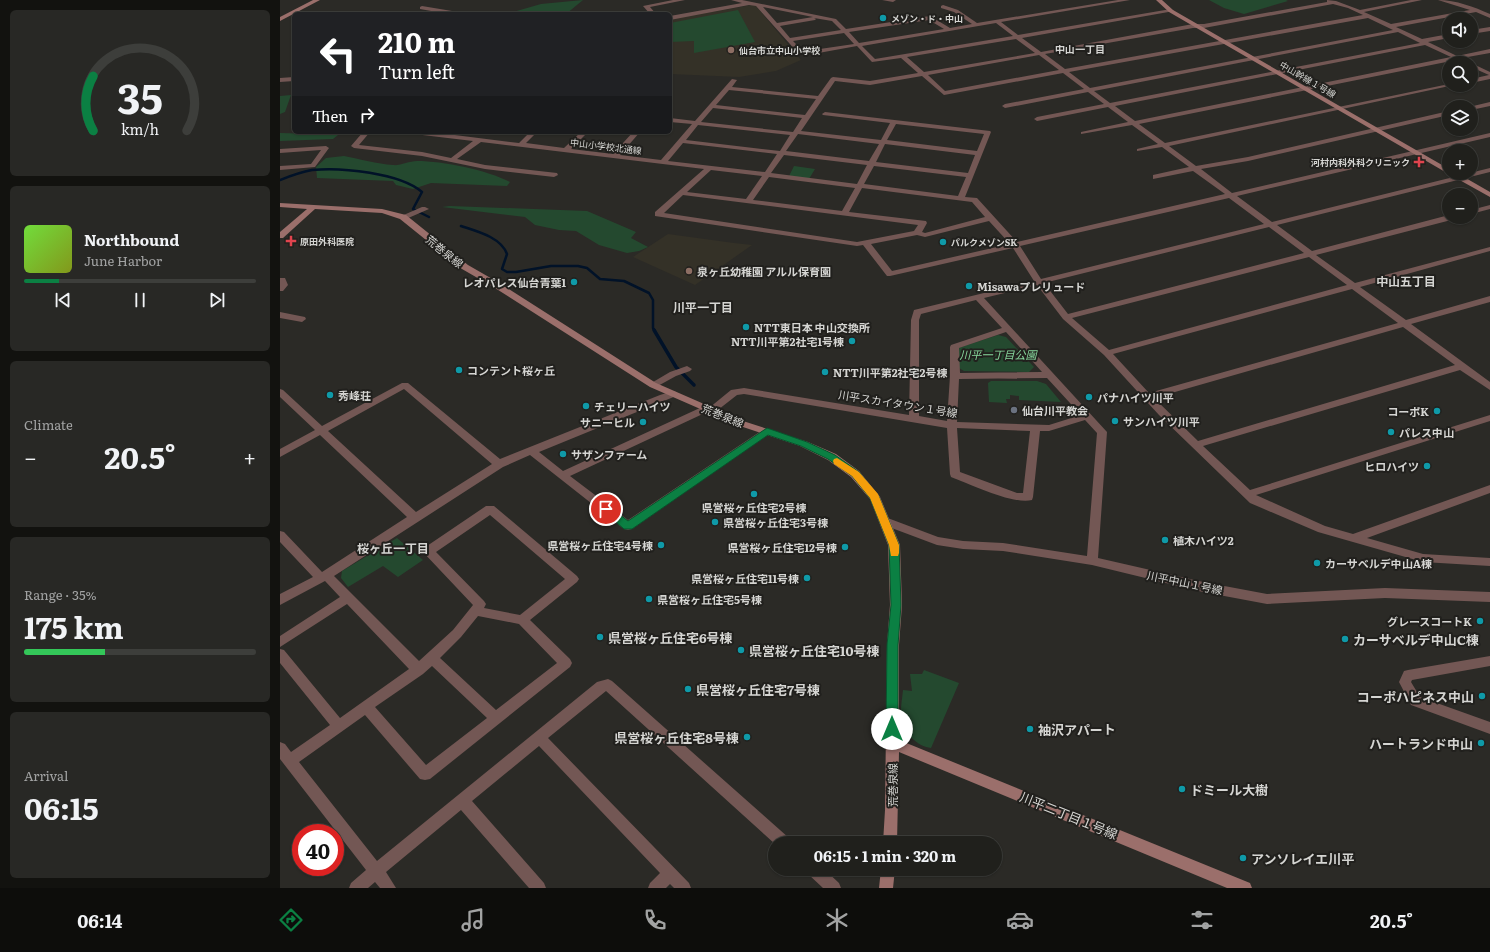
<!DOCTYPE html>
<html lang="en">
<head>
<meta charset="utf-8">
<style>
	body { margin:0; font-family:Literata,"Noto Sans JP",serif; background:#282825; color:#f1f3f6; height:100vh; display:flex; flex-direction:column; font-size:15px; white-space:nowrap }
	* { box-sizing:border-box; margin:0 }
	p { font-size:13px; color:#a2a3a3 }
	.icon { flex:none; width:22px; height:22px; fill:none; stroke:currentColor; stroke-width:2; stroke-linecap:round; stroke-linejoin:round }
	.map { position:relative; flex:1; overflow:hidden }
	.panel { display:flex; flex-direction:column; gap:10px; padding:10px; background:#12120f; width:280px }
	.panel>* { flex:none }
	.hud { position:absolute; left:12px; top:12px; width:380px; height:122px; border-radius:6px; box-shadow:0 1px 3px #0004,0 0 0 1px #3d3e3b; background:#202124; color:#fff; overflow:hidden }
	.fabs { position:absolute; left:1162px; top:12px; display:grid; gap:8px }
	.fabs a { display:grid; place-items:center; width:36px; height:36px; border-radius:50%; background:#20201c; box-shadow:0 1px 3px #0004,0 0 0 1px #3d3e3b; font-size:20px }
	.speed { position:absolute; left:12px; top:824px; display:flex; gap:8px; font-size:20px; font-weight:700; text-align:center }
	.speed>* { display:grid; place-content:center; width:52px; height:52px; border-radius:50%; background:#20201c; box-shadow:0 1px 3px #0004,0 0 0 1px #3d3e3b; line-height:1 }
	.speed .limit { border:6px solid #d22; background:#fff; color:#111 }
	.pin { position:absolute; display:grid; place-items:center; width:34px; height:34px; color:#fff; margin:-17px; border:2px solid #fff; border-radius:50%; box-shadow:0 1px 4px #0007 }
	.me { position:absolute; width:44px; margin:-22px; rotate:0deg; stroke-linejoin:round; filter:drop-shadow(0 0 3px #0008) }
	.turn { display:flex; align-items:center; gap:14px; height:84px; padding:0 20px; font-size:18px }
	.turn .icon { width:52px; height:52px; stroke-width:2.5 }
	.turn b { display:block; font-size:28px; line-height:34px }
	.then { display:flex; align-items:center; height:38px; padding:0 20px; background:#0003; gap:8px; font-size:15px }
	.big { font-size:30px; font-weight:700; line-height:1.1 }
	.panel .tile { flex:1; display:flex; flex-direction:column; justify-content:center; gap:6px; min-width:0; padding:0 14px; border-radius:6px; background:#282825 }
	.panel .dial { align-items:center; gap:0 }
	.dial svg { height:104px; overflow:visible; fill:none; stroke:#3d3e3b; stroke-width:7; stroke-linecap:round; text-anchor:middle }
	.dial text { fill:#f1f3f6; stroke:none }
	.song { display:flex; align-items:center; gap:12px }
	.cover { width:48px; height:48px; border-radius:6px; background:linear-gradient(135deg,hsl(100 70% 55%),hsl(70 70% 35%)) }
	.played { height:4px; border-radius:2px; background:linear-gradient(90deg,#0b8043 15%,#3d3e3b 15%) }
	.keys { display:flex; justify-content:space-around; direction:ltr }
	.heat { display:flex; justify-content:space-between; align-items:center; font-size:22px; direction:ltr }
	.charge { height:6px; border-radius:3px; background:linear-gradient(90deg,#34c759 35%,#3d3e3b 0) }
	.trip { position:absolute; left:488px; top:836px; width:234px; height:40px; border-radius:20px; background:#20201c; box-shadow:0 1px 3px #0004,0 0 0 1px #3d3e3b; font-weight:700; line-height:40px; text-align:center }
	.tab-bar { display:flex; height:64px; justify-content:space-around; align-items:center; background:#0d0d0b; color:#a2a3a3 }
	.tab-bar .icon { width:28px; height:28px }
	.tab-bar .selected { color:#0b8043 }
	.tab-bar b { font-size:18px; color:#f1f3f6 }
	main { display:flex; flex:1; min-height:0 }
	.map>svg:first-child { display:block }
	.built { fill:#343127 }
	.green { fill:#24492f }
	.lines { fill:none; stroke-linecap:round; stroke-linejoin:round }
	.stream-far1 { stroke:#011228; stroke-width:2.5 }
	.stream { stroke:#011228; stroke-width:3.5 }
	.street { fill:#735754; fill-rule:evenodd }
	.secondary { fill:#9b6f6b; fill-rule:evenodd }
	.route { fill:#0b8043; stroke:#07532c }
	.slow { fill:#f59e0b }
	.culture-dot { fill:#0f9aa8; stroke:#21201d; stroke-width:1.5 }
	.education-dot { fill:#8d6e63; stroke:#21201d; stroke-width:1.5 }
	.health-dot { fill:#e0444e; stroke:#21201d; stroke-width:1.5 }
	.worship-dot { fill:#6b7280; stroke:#21201d; stroke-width:1.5 }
	.labels { text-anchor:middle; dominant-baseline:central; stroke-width:4; stroke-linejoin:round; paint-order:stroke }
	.far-poi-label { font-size:9px; font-weight:bold; fill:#d5d5d2; stroke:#21201d; text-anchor:start }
	.far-street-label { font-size:9px; fill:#d5d5d2; stroke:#21201d }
	.far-neighbourhood-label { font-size:10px; font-weight:bold; fill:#d5d5d2; stroke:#21201d }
	.street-label { font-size:11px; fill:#d5d5d2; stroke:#21201d }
	.poi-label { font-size:11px; font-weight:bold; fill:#d5d5d2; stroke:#21201d; text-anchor:start }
	.park-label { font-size:11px; font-style:italic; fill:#87d89d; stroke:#21201d }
	.neighbourhood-label { font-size:12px; font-weight:bold; fill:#d5d5d2; stroke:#21201d }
	.near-poi-label { font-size:13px; font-weight:bold; fill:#d5d5d2; stroke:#21201d; text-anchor:start }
	.near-street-label { font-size:13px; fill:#d5d5d2; stroke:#21201d }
</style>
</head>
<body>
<main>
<section class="panel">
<div class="tile dial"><svg viewBox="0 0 100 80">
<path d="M14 69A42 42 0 1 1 86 69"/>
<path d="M14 69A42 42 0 0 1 14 27" stroke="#0b8043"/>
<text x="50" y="56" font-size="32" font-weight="700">35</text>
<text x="50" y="72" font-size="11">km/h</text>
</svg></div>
<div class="tile">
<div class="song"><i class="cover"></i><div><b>Northbound</b><p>June Harbor</p></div></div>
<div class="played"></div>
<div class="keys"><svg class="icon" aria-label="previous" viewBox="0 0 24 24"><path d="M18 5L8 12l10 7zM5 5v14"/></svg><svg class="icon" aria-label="pause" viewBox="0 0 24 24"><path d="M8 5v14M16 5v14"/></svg><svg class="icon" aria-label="next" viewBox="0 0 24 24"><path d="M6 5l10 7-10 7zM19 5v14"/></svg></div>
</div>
<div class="tile"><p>Climate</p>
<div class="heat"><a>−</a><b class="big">20.5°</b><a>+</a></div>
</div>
<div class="tile"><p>Range · 35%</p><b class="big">175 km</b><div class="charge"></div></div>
<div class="tile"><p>Arrival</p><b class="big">06:15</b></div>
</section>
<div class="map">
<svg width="1210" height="888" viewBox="0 0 1210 888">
	<rect width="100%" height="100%" fill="#2b2a26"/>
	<path class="built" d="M472,5l4,1 45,54 -25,11 -37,6 -69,-3v-55z
		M388,234l66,9 18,2 -57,40 -62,-28z"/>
	<path class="green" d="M303,0l-17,14h-60l35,-10z
		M929,0h77l2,1 -44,13 -20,-6z
		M458,10l17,32 -61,11v-12l-24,1v-19z
		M11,95l-6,17 -5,2v-18z
		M41,132l17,3 -5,4 -53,2v-8l36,1z
		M64,156c16,3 33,8 49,9 7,1 16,-4 24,-4 26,0 70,9 93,21l-3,4 -76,-3 -18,6 -17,-4 -3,-4 -76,-3 -1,-11 10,-9z
		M514,166l21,3 -6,10 -20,-3z
		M170,206l137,5 49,21 -5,6 17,9 -9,4 -12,2 -28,-8 -23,-14 -17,-1 -24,-5 -10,-8 -83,-10z
		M718,335l8,2 28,30 -5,5 -65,-1 -5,-3 -1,-20z
		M711,381h46l9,3 15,18 -42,-2v-4l-9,-1v4h-4l1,4 -18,-1 -1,-19z
		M117,538l26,22 -25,17 -15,-11 -35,21 -7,-9 1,-7z
		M644,670l35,13 -28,65c-7,-1 -11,-3 -17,-8 -18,-13 -13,-30 -11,-50l9,1 -2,-17h12z"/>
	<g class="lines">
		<path class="stream-far1" d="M0,180c10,-4 21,-8 32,-10 29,-3 88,3 110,22l-9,17 16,8
			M181,226c15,5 40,11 46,28l-5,15 5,3h9l35,-6h27l9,2 13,11 24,2 25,12 4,7v28l2,3"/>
		<path class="stream" d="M374,330l22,37 18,18"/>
		<path class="street" d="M393,0h12l-35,7 6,7h-6l-7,-8z
			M451,0h11l94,19 10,10 84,-13 20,12 22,-4 -18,-12 -13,-4v-2l2,-1 15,5 19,13 141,-23h12l-129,22 17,13 153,-26 3,2 -152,27 19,14 152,-28h11l123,-22v-2l9,1 24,9 51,-10h11l-58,12 27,12 79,-14 -32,-10c18,0 36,7 52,14v4l-14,-6 -80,15 26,12 27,-5v4l-21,4 29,14 33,-7v4l-28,5 -3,3 -3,-1 -317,64 26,19 284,-59v1h5l-285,61 27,20 52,-9 201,-46v4l-201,46 -47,8 31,24 258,-60v4l-253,59 35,26 218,-54v4l-213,53 35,26 137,-36v2h7l-1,2 -139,36 39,28 135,-36v4l-130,36 46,33 84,-24v6l-79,22 79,58v8l-30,-20 -257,76 47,44 240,-75v6l-234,74 69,31 28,8 137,-49v8l-123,45 56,16 67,4v8l-67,-4 -105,-30 -68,-29 -91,-88 -55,-60 -41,-36 -26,-34 -53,13 123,134 -9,126 105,24 64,12 118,-6 105,4v10l-105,-4 -118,6 -64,-12 -111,-27 -89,-14 -40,-2 -26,-4 -56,-21 -1,-3 1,-3 4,-1 53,20 25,4 40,2 84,13 10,-123 -12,-13 -36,11h-9l-7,66 -1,3c-19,5 -62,-16 -81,-23l-1,-3 -3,-46 -203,-34 -7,1 -23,18 -3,1 -4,-2 -137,64 58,44 136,-91h6l2,2 -2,2 -138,96 -4,1 -4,-1 -94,-74 -27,12 -169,109 85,85 34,-31 20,-25 -51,-54 2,-3 62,-42h8l83,70 2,3 -2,3 -47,38 40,39 2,4 -2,4 -140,112 -5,1 -5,-1 -55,-64 -66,47 78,99 220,-179 11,-3 4,2 177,157 2,5h-16v1l-169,-153 -58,47 141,145 2,5h-17l-4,-4 -4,4h-18l2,-5 10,-10 -121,-127 -67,55 72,82 2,5h-17l-68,-78 -75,62 10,16h-16l-5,-6 -7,6h-19l2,-5 15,-13 -86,-111v-17l5,2 6,8 39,-27 -50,-62v-14l4,1 56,68 69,-49 -62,-65 -67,43v-11l60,-39 -15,-16 -45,24v-11l33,-17 -33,-35v-11l4,1 38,40 85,-55 -87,-82 -40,22v-8l35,-19 -35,-33v-8l3,1 39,36 80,-43h6l92,76 160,-64 13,-4 3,1 2,2 -2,2 -137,56 24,19 139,-64 3,-1 4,2 22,-18 13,-2 165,27 2,-95 3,-10 120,-29 -21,-33 -123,28h-3l-24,-31 -6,1 -202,-30v-4l49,-43 -223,-27 -24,17 28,6 72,8 1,2 -4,2 -69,-8 -63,-13 -68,-8 -3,-2 12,-14h7l-11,13 63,7 29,6 22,-17 -59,-7 -3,-2h20l88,11 11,-11h7l-11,11 38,5 17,-16h7l-17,17 42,5 20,-22h7l-20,23 41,5 31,-36 -22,-2v-4l25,3 37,-42 5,1 -5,7 86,9 13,-18 2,-1 37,4 48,-8 -17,-15 -29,4 -15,-16 -44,8 -15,-1 -42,-47 -7,-1 -79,15v-4l72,-13zM1053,4l15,4 15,7 -298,54 -20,-15 148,-26h11zM483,7l50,10 -36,6zM534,18l18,3 9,9 -51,8 -10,-12 35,-6 1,-1zM1088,18l25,12 -303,58 -21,-16zM649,20l15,9 -85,14 -10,-11zM716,23l17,13 -138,23 -13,-13zM1118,32l22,11 -310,60 -16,-12zM564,33l10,11 -41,6h-11l-9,-9zM736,39l19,14 -111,19 -17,-15zM1145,45l26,12 -316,64 -20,-15zM759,55l20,15 -114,21 -17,-16zM783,73l21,16 -79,15 -3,2 3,2 83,-16 16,12 -67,13 -3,2 3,2 71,-14 20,15 -47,10v2l51,-9 26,19 -21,5v2l25,-4 27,20 -36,8v4l40,-8 32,23 -208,48 -40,-44 -12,-1 26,-65 -1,-1 -165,-19 -3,2 1,1 67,8 -9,17 -80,-9 34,-50 35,4 52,-9 22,19zM449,90l87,9 -11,16 -89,-10zM433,108l89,10 -9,14 -92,-10zM616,124l88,10 -7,17 -90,-11zM418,125l92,10 -10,16 -94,-11zM518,134l81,10 -10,17 -83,-10zM403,143l94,11 -12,18 -97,-11zM605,144l90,11 -7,18 -92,-11zM504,155l83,10 -10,19 -86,-11zM594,166l92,11 -8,19 -94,-12zM431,170l51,6 -16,23 -59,-7zM489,177l86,11 -13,23 -89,-11zM582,188l110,14 13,15 -60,16 -3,-1 5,-9 -1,-2 -77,-9zM403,195l235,30 -4,6 -57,11 -193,-29zM949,198l35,26 -223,55 -21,-33zM709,221l21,23 -118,27 -21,-27 46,-9 8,2zM989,227l35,26 -236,61 -24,-31zM1029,257l38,28 -238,65 -37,-32zM1072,289l46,34 -249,70 -36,-39zM696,300l26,28 -51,17 -1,2v29l-3,45 -28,-5v-96l2,-6zM1123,327l52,38 -257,76 -44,-43zM726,332l36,40 -82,1 -1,-25zM767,378l34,37 -32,10 -92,-3 2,-43zM124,389l88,75 -76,48 -88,-81zM677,428l73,3 -7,62h-6l-57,-21zM210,515l75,64 -45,36 -36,-7 2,-4 -2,-3 -48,-49zM198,616l41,8 38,39 -61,47 -56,-52 21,-21zM152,666l55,52 -61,47 -51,-58 48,-33z
			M602,0h14l-3,2z
			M142,6l36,6 3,2h-13l-28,-5v-2z
			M1210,27v4l-19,3v-4z
			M1191,63l19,9v7l-19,4v-4l18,-4 -18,-8z
			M14,77v4l-14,1v-4z
			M1210,102v4l-19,4v-3h-2z
			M46,146l3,2 -14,19 -35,3v-4l31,-2 10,-14 -41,3v-4z
			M1210,205v4l-19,5v-4z
			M142,207h3l4,2 -23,10h-3l-4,-2z
			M0,278h5l3,7 -5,6h-3z
			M0,312l25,5 1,2 -4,3 -22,-4z
			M407,366l5,3 -2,2 -14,5 -20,11 -3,1 -5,-3 22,-13z
			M1210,656v10l-78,14 -1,2 9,15 70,25v12l-79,-29 -12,-23 5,-11 4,-1z
			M526,869h18l15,14 2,5h-18l-15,-14z"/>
		<path class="secondary" d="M33,0h7l-40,21v-4z
			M876,0h6l11,10 276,159v4h8l33,19v5l-43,-24 -278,-161z
			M0,203l102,6 24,6 62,50 33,19 155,99 87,38 65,21 28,12 23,17 21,26 20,48 2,60 -3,40v95l351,143 2,5h-25l-328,-136 -2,91h-14l2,-33 2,-165 3,-40 -2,-60 -18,-46 -19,-22 -23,-17 -28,-14 -63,-21 -87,-38 -155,-99 -33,-19 -62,-50 -18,-6 -67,-4 -32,29h-3v-6l27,-23 -27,-2z
			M601,869h14l-2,19h-14z"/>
	</g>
	<path class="route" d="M487,428l40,14 28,13 24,17 20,25 20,48 2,60 -3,40v84l-2,4 -4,2 -4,-2 -2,-4 1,-84 4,-40 -2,-60 -19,-47 -18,-22 -24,-17 -27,-13 -33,-11 -136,94h-8l-23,-20 2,-2h7l18,14z"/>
	<path class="slow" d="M557,458l22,14 19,22 21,51v8l-1,3h-7l-2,-11 -19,-47 -18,-22 -18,-12 -1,-3 1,-2z"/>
	<g class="culture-dot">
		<circle cx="603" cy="18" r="4"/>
		<circle cx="663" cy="242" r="4"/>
		<circle cx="294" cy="282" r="4"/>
		<circle cx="689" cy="286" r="4"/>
		<circle cx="466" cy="327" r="4"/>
		<circle cx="572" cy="341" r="4"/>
		<circle cx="179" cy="370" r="4"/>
		<circle cx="545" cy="372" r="4"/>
		<circle cx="50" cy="395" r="4"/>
		<circle cx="809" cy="397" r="4"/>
		<circle cx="306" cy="406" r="4"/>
		<circle cx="1157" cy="411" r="4"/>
		<circle cx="835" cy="421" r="4"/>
		<circle cx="363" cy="422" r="4"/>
		<circle cx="1111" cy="432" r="4"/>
		<circle cx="283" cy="454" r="4"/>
		<circle cx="1147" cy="466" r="4"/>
		<circle cx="474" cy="494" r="4"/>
		<circle cx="435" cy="522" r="4"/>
		<circle cx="885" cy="540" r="4"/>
		<circle cx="381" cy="545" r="4"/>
		<circle cx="565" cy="547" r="4"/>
		<circle cx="1037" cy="563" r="4"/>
		<circle cx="527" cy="578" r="4"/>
		<circle cx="369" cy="599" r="4"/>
		<circle cx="1200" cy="621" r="4"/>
		<circle cx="320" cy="637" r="4"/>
		<circle cx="1065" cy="639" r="4"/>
		<circle cx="461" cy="650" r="4"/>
		<circle cx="408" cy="689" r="4"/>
		<circle cx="1202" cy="696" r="4"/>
		<circle cx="750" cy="729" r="4"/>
		<circle cx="467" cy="737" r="4"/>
		<circle cx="1201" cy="743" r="4"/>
		<circle cx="902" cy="789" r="4"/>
		<circle cx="963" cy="858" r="4"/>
	</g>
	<g class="education-dot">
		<circle cx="451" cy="50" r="4"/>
		<circle cx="409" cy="271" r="4"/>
	</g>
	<g class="health-dot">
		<path d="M1137 156h4v4h4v4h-4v4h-4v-4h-4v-4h4z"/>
		<path d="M9 235h4v4h4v4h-4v4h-4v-4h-4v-4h4z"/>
	</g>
	<circle class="worship-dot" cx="734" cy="410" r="4"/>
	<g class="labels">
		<g class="far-poi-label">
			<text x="611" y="18">メゾン・ド・中山</text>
			<text x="459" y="50">仙台市立中山小学校</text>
			<text x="1130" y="162" text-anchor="end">河村内科外科クリニック</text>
			<text x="20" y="241">原田外科医院</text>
			<text x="671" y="242">パルクメゾンSK</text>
		</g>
		<g class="far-street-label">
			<text transform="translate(1028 79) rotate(30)">中山幹線１号線</text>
			<text transform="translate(326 146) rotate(7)">中山小学校北通線</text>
		</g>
		<g class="far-neighbourhood-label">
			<text x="800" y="48">中山一丁目</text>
		</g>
		<g class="street-label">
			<text transform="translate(165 251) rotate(39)">荒巻泉線</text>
			<text transform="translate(618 403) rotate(9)">川平スカイタウン１号線</text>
			<text transform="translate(443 415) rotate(22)">荒巻泉線</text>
			<text transform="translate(905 582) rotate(12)">川平中山１号線</text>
			<text transform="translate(612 785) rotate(-90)">荒巻泉線</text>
		</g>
		<g class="poi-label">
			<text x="417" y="271">泉ヶ丘幼稚園 アルル保育園</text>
			<text x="286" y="282" text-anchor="end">レオパレス仙台青葉1</text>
			<text x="697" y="286">Misawaプレリュード</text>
			<text x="474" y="327">NTT東日本 中山交換所</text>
			<text x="564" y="341" text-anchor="end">NTT川平第2社宅1号棟</text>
			<text x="187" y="370">コンテント桜ヶ丘</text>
			<text x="553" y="372">NTT川平第2社宅2号棟</text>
			<text x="58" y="395">秀峰荘</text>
			<text x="817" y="397">パナハイツ川平</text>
			<text x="314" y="406">チェリーハイツ</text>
			<text x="742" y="410">仙台川平教会</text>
			<text x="1149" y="411" text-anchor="end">コーポK</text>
			<text x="843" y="421">サンハイツ川平</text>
			<text x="355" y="422" text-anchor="end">サニーヒル</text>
			<text x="1119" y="432">パレス中山</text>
			<text x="291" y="454">サザンファーム</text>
			<text x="1139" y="466" text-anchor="end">ヒロハイツ</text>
			<text x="474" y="507" text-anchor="middle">県営桜ヶ丘住宅2号棟</text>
			<text x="443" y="522">県営桜ヶ丘住宅3号棟</text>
			<text x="893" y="540">植木ハイツ2</text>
			<text x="373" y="545" text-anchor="end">県営桜ヶ丘住宅4号棟</text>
			<text x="557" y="547" text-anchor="end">県営桜ヶ丘住宅12号棟</text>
			<text x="1045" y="563">カーサベルデ中山A棟</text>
			<text x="519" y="578" text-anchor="end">県営桜ヶ丘住宅11号棟</text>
			<text x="377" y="599">県営桜ヶ丘住宅5号棟</text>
			<text x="1192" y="621" text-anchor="end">グレースコートK</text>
		</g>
		<g class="park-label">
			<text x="718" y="354">川平一丁目公園</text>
		</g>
		<g class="neighbourhood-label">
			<text x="1126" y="281">中山五丁目</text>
			<text x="423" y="307">川平一丁目</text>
			<text x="113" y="548">桜ヶ丘一丁目</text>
		</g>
		<g class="near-poi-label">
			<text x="328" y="637">県営桜ヶ丘住宅6号棟</text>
			<text x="1073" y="639">カーサベルデ中山C棟</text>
			<text x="469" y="650">県営桜ヶ丘住宅10号棟</text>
			<text x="416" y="689">県営桜ヶ丘住宅7号棟</text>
			<text x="1194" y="696" text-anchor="end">コーポハピネス中山</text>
			<text x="758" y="729">袖沢アパート</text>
			<text x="459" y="737" text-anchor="end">県営桜ヶ丘住宅8号棟</text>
			<text x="1193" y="743" text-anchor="end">ハートランド中山</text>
			<text x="910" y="789">ドミール大樹</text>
			<text x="971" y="858">アンソレイエ川平</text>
		</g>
		<g class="near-street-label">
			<text transform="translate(789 815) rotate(22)">川平二丁目１号線</text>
		</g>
	</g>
</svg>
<div class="fabs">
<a><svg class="icon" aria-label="sound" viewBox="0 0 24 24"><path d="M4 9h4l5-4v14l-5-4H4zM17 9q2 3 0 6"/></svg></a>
<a><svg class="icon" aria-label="search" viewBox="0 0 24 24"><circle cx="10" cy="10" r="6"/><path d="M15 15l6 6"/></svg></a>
<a><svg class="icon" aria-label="layers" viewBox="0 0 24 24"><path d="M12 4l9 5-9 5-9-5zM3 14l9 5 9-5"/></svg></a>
<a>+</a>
<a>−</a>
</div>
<div class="speed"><div class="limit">40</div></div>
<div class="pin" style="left:326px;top:509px;background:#d93025"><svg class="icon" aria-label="arrive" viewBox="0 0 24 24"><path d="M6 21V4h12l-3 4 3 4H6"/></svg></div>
<svg class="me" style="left:612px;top:729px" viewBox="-20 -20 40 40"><circle r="19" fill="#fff"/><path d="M0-13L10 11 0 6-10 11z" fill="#0b8043"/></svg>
<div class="trip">06:15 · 1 min · 320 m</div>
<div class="hud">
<div class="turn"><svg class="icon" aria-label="left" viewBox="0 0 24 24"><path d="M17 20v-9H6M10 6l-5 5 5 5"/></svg><div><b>210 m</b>Turn left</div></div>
<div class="then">Then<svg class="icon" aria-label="right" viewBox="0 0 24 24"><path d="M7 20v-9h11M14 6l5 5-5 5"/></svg></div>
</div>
</div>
</main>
<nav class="tab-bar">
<b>06:14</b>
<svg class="icon selected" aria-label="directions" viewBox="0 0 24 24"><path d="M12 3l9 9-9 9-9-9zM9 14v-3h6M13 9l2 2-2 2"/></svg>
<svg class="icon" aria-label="music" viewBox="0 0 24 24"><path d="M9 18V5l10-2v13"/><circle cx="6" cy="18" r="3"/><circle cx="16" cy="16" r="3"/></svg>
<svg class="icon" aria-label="phone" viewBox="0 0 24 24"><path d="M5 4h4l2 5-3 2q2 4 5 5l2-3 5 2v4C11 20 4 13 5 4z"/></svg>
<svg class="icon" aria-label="climate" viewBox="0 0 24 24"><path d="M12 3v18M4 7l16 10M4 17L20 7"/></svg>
<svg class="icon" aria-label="car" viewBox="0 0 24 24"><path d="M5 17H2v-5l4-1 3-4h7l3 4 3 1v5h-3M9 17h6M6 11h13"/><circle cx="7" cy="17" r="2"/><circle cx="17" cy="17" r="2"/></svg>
<svg class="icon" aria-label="filters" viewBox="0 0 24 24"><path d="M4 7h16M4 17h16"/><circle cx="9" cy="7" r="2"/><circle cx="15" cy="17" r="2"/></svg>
<b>20.5°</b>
</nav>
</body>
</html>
